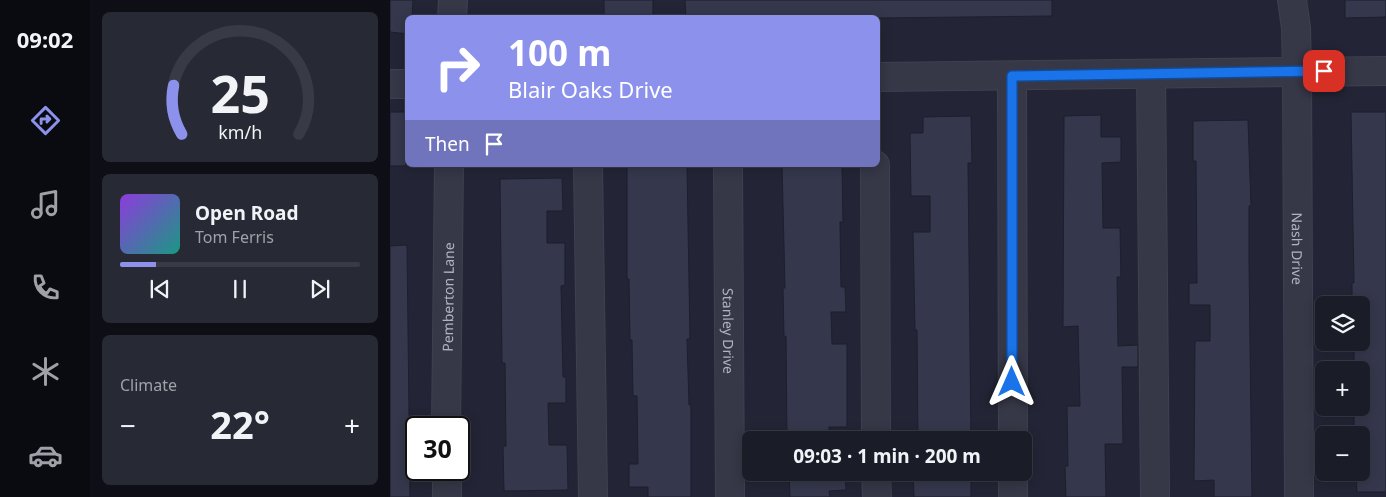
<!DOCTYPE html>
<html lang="en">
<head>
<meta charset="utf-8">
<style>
	body { margin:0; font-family:"Noto Sans",sans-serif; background:#272934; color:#f1f3f6; height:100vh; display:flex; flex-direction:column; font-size:19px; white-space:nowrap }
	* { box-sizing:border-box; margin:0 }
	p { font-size:16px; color:#9fa1a8 }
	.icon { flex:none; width:28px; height:28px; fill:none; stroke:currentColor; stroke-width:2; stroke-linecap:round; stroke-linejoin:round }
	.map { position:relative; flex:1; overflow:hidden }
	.side { display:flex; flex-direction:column; gap:12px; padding:12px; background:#0e0f16; width:300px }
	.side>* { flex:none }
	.top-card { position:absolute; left:15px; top:15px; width:475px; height:152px; border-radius:8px; box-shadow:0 2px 12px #0003,0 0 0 1px #383a45; background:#8c92ec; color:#fff; overflow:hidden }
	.buttons { position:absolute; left:925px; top:296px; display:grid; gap:10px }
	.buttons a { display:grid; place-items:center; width:55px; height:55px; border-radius:8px; background:#1a1c28; box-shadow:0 2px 12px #0003,0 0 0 1px #383a45; font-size:25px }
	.speed { position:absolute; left:15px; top:416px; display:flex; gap:10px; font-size:25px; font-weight:700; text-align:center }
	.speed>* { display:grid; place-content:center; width:65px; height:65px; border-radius:50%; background:#1a1c28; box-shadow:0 2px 12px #0003,0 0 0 1px #383a45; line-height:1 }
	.speed .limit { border:2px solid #111; border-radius:8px; background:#fff; color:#111 }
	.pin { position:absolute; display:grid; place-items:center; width:42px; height:42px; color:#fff; margin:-21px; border-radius:10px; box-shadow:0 2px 8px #0006 }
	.me { position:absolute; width:55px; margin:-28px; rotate:0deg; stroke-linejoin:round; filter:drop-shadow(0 0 4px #0008) }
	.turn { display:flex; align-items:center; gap:18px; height:105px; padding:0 20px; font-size:22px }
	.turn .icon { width:65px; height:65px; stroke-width:2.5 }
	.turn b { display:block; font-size:35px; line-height:42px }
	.then { display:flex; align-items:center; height:48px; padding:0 20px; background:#0003; gap:10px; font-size:19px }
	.big { font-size:38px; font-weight:700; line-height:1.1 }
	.side .widget { flex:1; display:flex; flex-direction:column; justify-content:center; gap:8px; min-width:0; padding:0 18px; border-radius:8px; background:#272934 }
	.side .dial { align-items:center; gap:0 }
	.dial svg { height:130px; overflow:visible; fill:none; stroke:#383a45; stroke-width:7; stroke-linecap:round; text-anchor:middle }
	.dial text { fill:#f1f3f6; stroke:none }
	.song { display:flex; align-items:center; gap:15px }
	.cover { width:60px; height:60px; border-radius:8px; background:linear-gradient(135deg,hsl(270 70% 55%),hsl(170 70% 35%)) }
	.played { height:5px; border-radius:2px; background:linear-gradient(90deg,#8c92ec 15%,#383a45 15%) }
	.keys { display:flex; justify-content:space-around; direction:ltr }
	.heat { display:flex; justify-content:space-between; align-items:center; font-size:28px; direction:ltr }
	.trip { position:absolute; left:352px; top:431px; width:290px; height:50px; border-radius:8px; background:#1a1c28; box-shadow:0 2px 12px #0003,0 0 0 1px #383a45; font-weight:700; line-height:50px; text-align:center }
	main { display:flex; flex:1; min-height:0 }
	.dock { display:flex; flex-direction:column; width:90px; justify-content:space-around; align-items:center; background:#0a0b10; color:#9fa1a8 }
	.dock .icon { width:35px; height:35px }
	.dock .selected { color:#8c92ec }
	.dock b { font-size:22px; color:#f1f3f6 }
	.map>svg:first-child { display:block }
	.building { fill:#35374c; stroke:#1d1f2d }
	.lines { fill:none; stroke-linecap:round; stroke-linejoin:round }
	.minor-casing { stroke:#3f4150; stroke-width:30 }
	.minor { stroke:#363747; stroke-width:28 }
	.route-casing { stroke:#114b97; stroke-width:12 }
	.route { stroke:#1a73e8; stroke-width:9 }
	.labels { text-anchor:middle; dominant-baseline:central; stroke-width:5; stroke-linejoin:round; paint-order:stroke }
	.street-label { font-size:14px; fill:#b1b2c3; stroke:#1b1d2b }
</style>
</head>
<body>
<main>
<nav class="dock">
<b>09:02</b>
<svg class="icon selected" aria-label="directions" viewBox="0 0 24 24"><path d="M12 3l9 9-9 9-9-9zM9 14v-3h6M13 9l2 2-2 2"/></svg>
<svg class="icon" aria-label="music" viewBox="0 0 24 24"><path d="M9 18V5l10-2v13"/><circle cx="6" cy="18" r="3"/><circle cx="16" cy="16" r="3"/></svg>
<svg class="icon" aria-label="phone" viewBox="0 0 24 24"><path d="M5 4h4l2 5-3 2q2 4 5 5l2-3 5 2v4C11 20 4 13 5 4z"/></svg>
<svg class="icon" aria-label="climate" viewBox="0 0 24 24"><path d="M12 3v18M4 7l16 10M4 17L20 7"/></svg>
<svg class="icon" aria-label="car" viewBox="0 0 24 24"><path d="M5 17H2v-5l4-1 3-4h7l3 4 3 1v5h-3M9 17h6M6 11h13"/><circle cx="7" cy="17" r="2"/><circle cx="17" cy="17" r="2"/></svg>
</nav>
<section class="side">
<div class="widget dial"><svg viewBox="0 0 100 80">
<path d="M14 69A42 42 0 1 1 86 69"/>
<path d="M14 69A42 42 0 0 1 9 39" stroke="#8c92ec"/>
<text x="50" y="56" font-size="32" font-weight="700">25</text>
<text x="50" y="72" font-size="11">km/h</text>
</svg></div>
<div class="widget">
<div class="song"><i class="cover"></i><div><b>Open Road</b><p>Tom Ferris</p></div></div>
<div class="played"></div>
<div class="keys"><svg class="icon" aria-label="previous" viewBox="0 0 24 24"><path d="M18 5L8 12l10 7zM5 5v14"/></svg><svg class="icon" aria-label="pause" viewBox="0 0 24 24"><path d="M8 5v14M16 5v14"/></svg><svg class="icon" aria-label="next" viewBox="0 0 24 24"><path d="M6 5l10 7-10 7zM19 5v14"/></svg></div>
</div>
<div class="widget"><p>Climate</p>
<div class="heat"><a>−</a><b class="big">22°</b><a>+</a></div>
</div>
</section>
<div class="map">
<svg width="996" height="497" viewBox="0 0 996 497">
	<rect width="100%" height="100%" fill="#232536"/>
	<path class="building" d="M0,0h23l-1,18h-4v16l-18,-2z
		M214,0h49v18h-49z
		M295,0h367v16l-174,2h-192z
		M955,0h41v17l-41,1z
		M0,112h15l1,54h-16z
		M961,112h35v380h-29l-1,-20h5v-37h-7v-27h7v-38h-7v-28h7v-37h-9v-22h2z
		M711,115v22h20v25l-19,1 1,65h17l1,49h-4l1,69 20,-1v22h-16l1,77h-18l1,53h-40l-1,-31h3l-1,-60h13l-2,-80 -15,1 1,-211z
		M581,116l1,47h-4l3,277h-53l-1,-110h-2l-2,-98h17v-36h-19l-1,-63h13v-16z
		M858,120l3,86h-2v57l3,234h-38v-17l-20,1 1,-140h15v-36h-21v-22h8l-1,-122h-3v-40z
		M237,165h60l3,174h-3l2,66h2v92h-43v-10h-19v-23h9l-1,-68h-4l-1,-56h-2l-1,-61h-2z
		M392,165h60l1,57h-3l1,65h4l1,25h-15l1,32h15v83h-18v13h-42l-1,-104 -2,1 -1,-49h2z
		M172,178l1,33h-16v32h18v42l-4,1 2,91h3v26h-18l1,42h18l1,45 -64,1 -1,-45h3l-1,-83h-3l-2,-184z
		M17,245l3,252h-20v-251z
		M399,472h56l1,18 -17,1 1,6h-40z
		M523,472h58v25h-57z"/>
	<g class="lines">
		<defs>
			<g id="minor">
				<path id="s1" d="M902,0l4,28 1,44 2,425"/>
				<path d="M62,18l1,-18"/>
				<path d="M761,74l4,423"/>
				<path d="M622,76l1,364"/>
				<path d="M488,77l508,-6"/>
				<path d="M0,84h18"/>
				<path d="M198,165l5,332"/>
				<path id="s2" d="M338,165l2,332"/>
				<path d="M485,165l1,275"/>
				<path id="s3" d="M56,428l3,-263"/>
				<path d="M57,470v27"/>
				<path d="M486,472l1,25"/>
				<path d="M623,472v25"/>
			</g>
		</defs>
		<use href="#minor" class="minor-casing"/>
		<use href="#minor" class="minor"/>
	</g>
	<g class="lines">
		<defs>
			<path id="route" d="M622,382v-306l312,-5"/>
		</defs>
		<use href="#route" class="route-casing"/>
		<use href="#route" class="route"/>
	</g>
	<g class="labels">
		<g class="street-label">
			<text stroke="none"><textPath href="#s1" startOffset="249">Nash Drive</textPath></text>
			<text stroke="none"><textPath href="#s3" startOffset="131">Pemberton Lane</textPath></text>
			<text stroke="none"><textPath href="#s2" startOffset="166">Stanley Drive</textPath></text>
		</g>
	</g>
</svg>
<div class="buttons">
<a><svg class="icon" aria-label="layers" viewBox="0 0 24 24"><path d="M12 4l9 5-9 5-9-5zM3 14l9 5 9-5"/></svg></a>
<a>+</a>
<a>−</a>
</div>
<div class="speed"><div class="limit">30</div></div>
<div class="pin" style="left:934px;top:71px;background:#d93025"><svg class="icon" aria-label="arrive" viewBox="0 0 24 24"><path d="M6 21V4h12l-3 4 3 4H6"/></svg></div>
<svg class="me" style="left:622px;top:382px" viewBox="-20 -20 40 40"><path d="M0-17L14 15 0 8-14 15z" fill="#1a73e8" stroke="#fff" stroke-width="4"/></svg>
<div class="trip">09:03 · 1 min · 200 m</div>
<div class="top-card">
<div class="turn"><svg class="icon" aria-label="right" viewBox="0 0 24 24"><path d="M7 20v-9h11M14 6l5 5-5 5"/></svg><div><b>100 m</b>Blair Oaks Drive</div></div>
<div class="then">Then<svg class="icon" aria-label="arrive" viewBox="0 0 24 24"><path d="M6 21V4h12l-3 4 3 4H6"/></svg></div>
</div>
</div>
</main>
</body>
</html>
